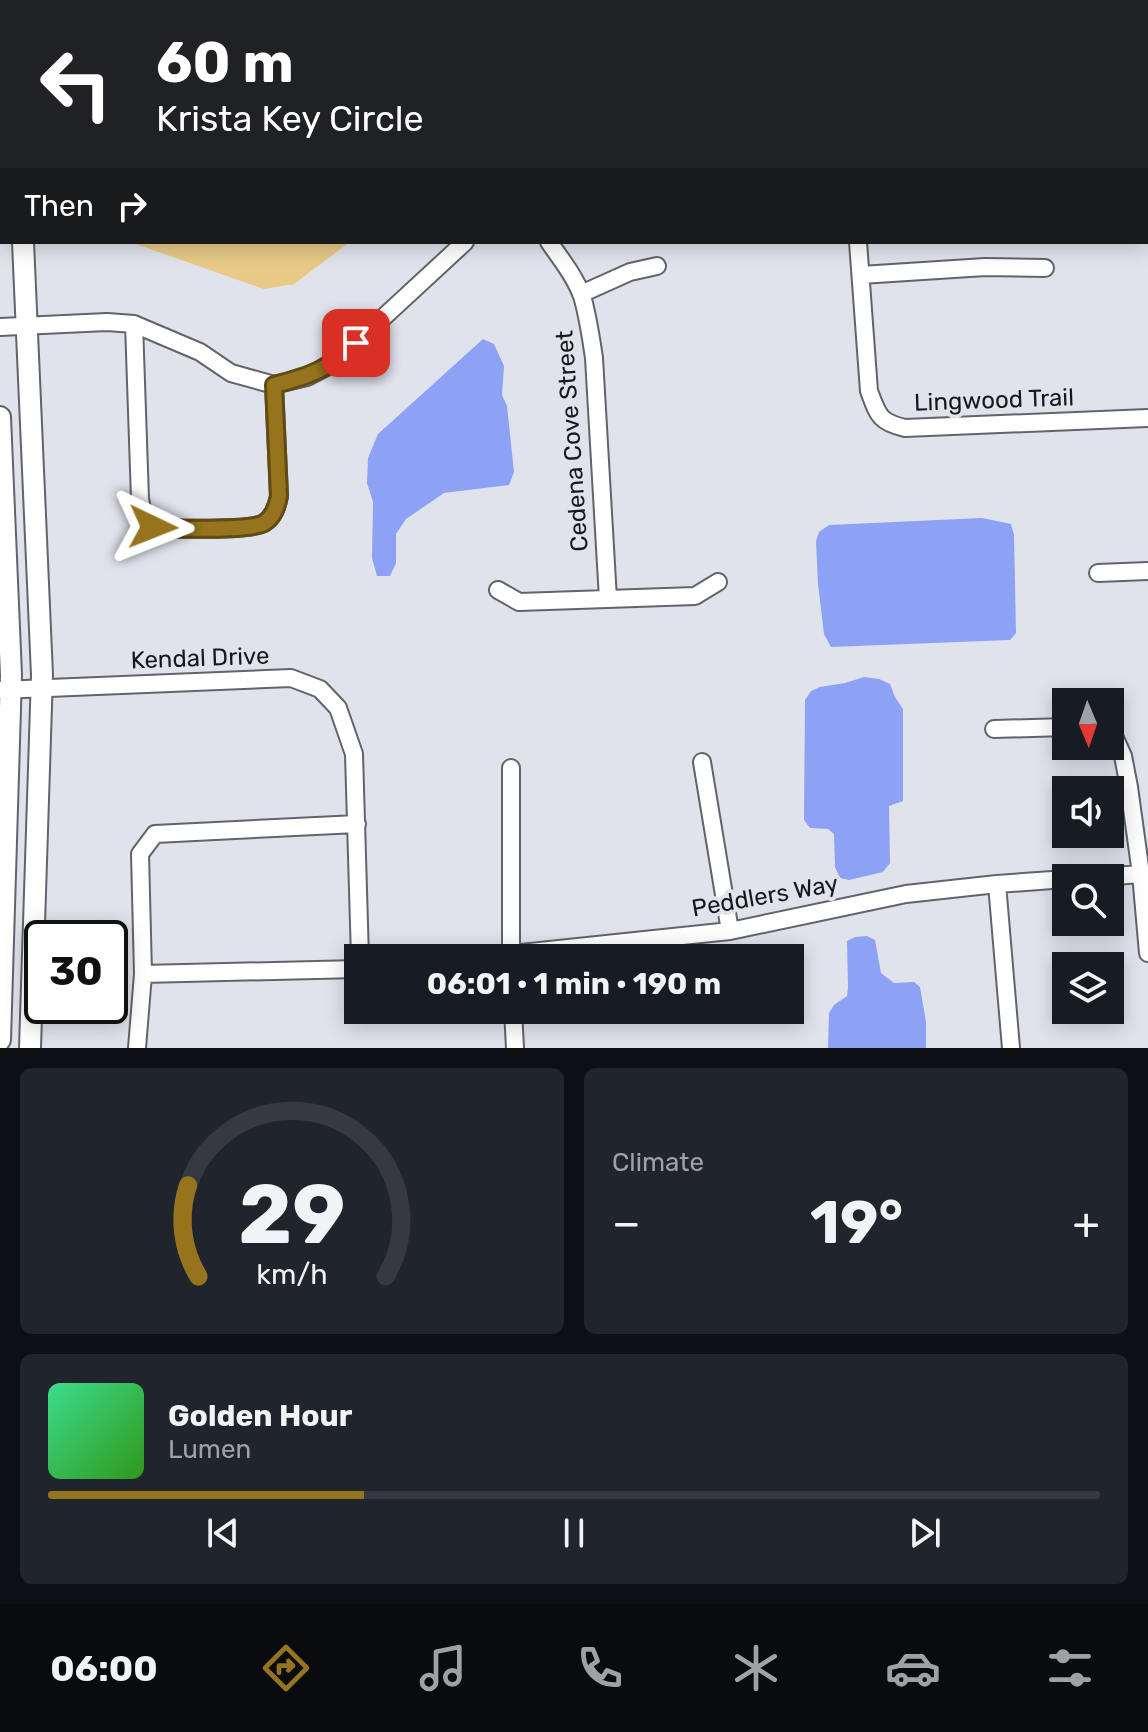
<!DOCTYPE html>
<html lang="en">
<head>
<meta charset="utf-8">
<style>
	body { margin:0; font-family:Rubik,sans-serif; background:#20242c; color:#f1f3f6; height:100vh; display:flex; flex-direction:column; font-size:30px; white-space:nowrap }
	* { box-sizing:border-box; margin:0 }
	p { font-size:26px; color:#9ea1a6 }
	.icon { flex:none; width:44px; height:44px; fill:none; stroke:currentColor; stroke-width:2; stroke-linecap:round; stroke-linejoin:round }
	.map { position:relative; height:1048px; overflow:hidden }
	.panel { display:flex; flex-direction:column; gap:20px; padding:20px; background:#0d0f14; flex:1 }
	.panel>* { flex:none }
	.hud { position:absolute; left:0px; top:0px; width:1148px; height:244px; box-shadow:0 4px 20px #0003; background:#202124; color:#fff; overflow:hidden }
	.needle { width:52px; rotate:178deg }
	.fabs { position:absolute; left:1052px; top:688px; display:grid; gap:16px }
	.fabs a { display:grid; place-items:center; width:72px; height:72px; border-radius:0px; background:#171b24; box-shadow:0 4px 20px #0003; font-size:40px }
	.speed { position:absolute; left:24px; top:920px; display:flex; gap:16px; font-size:40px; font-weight:700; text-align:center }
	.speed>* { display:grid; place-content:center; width:104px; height:104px; border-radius:50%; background:#171b24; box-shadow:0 4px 20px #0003; line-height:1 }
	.speed .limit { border:4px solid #111; border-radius:12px; background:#fff; color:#111 }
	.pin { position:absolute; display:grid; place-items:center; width:68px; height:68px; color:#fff; margin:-34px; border-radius:16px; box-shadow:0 4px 12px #0006 }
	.me { position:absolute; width:88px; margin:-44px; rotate:92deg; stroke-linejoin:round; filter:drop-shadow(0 0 6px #0008) }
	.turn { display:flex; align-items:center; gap:28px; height:168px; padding:0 24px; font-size:36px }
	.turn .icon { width:104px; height:104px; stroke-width:2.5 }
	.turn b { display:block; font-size:56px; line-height:68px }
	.then { display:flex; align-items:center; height:76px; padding:0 24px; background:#0003; gap:16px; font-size:30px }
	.big { font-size:60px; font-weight:700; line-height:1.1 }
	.panel .widget { flex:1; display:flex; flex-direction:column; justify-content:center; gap:12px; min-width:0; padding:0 28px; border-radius:12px; background:#20242c }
	.panel .dial { align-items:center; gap:0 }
	.dial svg { height:208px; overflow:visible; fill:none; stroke:#363941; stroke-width:7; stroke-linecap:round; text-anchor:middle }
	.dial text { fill:#f1f3f6; stroke:none }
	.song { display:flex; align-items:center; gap:24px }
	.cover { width:96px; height:96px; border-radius:12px; background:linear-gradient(135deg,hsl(150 70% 55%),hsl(110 70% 35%)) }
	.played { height:8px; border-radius:4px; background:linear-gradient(90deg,#96741d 30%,#363941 30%) }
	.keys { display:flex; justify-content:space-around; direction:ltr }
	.heat { display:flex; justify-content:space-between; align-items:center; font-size:44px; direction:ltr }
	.panel .tiles { flex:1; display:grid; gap:20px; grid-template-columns:1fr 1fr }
	.widget:last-child { grid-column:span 2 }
	.trip { position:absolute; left:344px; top:944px; width:460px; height:80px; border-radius:0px; background:#171b24; box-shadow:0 4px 20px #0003; font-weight:700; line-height:80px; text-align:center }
	.tabs { display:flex; height:128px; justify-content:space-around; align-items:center; background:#090b0e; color:#9ea1a6 }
	.tabs .icon { width:56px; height:56px }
	.tabs .selected { color:#96741d }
	.tabs b { font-size:36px; color:#f1f3f6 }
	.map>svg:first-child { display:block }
	.green { fill:#e8c986 }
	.water { fill:#8da2f4 }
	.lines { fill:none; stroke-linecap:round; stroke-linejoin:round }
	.minor-casing { stroke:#61646c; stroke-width:20 }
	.major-casing { stroke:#61646c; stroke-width:24 }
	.minor { stroke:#fff; stroke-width:16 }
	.major { stroke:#fff; stroke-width:20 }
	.route-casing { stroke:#624b13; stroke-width:20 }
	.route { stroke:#96741d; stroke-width:14 }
	.labels { text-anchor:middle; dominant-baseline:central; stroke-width:8; stroke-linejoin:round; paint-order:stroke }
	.street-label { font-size:24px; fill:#17181b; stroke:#e0e3ec }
</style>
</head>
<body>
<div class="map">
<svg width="1148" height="1048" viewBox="0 0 1148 1048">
	<rect width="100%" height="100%" fill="#e0e3ec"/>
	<path class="green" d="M130,242h220l-56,42 -30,5z"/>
	<path class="water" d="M483,339l11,5 10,22 -2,29 5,11 7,66 -5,13 -65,8 -38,26 -10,15v29l-6,13h-13l-5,-18 1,-56 -6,-19 1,-25 10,-24z
		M982,518l29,6 3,11 2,98 -6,7 -179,7 -7,-13 -6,-50 -2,-43 3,-9 10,-7z
		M864,677l15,2 11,5 5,13 8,12v92l-14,5 1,57 -7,9 -34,8 -9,-2 -5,-11 -1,-33 -6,-5 -18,-1 -6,-8 1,-120 6,-9 9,-4 25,-4z
		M867,936l8,4 6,33 13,10 20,-1 6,5 6,35v26h-98l1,-35 5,-8 13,-9 1,-9 -1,-46 8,-4z"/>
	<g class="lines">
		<defs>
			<path id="minor" d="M549,242c12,17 26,35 33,54 6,20 9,42 12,62l14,241
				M858,242l11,149c9,24 10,31 36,37l243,-10
				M861,275l124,-8 60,1
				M581,294l49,-22 27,-6
				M134,324l6,175 3,15 10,13c17,2 98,4 111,-4 10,-6 13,-17 15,-27l-5,-111
				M0,327l107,-5 27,2 66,28 31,21 43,12 33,-8 27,-14 131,-121
				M1098,573l50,-2
				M498,590l21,12 176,-6 23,-14
				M0,690l291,-12 29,11 18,19 16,46 6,204
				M994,729l72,-2
				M1110,733l3,1 10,22 6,31 12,87 7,79
				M702,762l28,169
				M1087,878l54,-4
				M997,884l14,164
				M472,958l258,-27 176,-37 91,-10 69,-5
				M511,958v-190
				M143,974l215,-5
				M513,1010l2,38
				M137,1048l6,-74 -3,-120 15,-20 202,-10"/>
			<path id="major" d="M13,0v2
				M23,242l19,433 -12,373
				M0,417l11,258 -11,365"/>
		</defs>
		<use href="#minor" class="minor-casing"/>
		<use href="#major" class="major-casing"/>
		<use href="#minor" class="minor"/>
		<use href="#major" class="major"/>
	</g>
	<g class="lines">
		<defs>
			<path id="route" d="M153,527c17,2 98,4 111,-4 10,-6 13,-17 15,-27l-5,-111c39,-10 52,-15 82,-42"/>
		</defs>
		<use href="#route" class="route-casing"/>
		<use href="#route" class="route"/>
	</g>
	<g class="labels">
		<g class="street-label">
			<text transform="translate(994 400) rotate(-2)">Lingwood Trail</text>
			<text transform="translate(572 441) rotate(-94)">Cedena Cove Street</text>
			<text transform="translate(200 658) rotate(-2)">Kendal Drive</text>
			<text transform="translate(765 896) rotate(-10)">Peddlers Way</text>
		</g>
	</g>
</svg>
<div class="fabs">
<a><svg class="needle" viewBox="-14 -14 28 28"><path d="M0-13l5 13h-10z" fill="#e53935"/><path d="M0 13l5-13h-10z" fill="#9ea1a6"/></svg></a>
<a><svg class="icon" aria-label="sound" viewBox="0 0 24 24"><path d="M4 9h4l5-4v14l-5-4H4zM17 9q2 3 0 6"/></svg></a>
<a><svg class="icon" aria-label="search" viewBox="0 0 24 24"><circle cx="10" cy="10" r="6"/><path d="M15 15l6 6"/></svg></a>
<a><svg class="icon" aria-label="layers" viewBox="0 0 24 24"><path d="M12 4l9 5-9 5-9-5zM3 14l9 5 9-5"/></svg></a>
</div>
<div class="speed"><div class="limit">30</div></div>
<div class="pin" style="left:356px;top:343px;background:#d93025"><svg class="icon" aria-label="arrive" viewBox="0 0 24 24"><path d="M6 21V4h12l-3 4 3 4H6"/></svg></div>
<svg class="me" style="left:153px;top:527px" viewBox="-20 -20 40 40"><path d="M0-17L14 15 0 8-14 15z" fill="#96741d" stroke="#fff" stroke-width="4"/></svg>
<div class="trip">06:01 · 1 min · 190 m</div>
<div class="hud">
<div class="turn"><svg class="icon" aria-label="left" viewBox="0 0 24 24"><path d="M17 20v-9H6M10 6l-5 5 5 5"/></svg><div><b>60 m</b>Krista Key Circle</div></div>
<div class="then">Then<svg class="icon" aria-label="right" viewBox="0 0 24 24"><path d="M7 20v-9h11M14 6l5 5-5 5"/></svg></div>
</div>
</div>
<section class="panel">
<div class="tiles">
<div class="widget dial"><svg viewBox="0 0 100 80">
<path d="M14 69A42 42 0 1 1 86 69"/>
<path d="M14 69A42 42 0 0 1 10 34" stroke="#96741d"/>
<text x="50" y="56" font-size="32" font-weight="700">29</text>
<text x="50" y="72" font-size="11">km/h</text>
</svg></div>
<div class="widget"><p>Climate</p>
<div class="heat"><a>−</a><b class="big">19°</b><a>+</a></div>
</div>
<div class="widget">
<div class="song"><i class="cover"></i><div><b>Golden Hour</b><p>Lumen</p></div></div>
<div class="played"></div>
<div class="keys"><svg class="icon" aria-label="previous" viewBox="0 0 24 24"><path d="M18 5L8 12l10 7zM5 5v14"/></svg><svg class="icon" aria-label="pause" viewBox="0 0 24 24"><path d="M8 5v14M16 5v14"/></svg><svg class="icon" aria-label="next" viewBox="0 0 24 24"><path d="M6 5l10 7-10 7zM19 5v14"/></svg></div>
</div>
</div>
</section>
<nav class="tabs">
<b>06:00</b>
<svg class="icon selected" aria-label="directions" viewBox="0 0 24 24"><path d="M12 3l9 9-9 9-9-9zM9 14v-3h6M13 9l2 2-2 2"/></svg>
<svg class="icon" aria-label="music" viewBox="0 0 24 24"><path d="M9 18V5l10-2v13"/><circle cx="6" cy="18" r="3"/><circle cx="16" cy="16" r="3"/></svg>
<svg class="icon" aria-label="phone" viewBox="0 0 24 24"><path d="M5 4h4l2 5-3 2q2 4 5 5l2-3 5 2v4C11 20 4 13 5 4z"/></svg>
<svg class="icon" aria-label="climate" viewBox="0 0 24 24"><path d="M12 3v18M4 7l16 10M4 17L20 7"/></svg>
<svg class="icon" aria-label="car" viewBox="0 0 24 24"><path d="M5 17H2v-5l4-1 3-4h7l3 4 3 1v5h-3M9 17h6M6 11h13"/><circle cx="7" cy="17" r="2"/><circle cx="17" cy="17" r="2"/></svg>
<svg class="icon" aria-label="filters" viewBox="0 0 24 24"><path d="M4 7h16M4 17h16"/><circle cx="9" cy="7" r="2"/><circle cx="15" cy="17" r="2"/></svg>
</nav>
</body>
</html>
